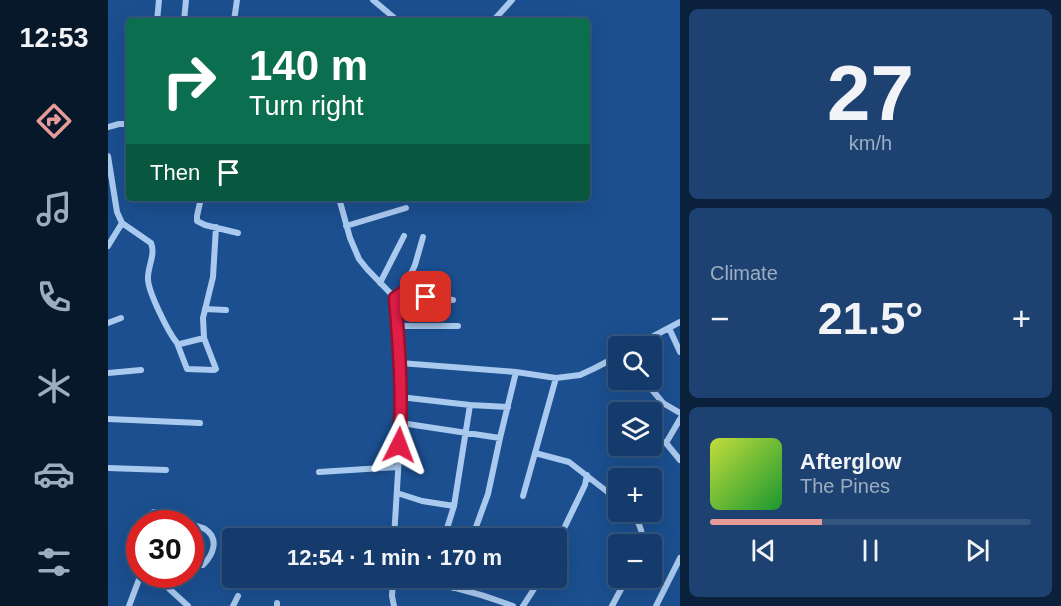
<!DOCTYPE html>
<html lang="en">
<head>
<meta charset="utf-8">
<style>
	body { margin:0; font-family:Helvetica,sans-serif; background:#1d4271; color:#f1f3f6; height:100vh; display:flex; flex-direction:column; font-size:22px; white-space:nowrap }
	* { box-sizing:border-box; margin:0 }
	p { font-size:20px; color:#9dadc1 }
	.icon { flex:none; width:33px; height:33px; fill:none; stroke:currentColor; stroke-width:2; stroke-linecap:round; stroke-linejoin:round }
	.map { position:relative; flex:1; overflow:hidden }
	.sheet { display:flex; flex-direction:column; gap:9px; padding:9px; background:#0b203b; width:381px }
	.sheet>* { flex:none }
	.hud { position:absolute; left:18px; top:18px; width:464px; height:183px; border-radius:6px; box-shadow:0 6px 24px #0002,0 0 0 2px #33557e; background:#0b6e4f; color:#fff; overflow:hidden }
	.fabs { position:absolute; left:500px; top:336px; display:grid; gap:12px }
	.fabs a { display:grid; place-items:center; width:54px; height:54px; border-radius:6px; background:#143b6b; box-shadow:0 6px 24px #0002,0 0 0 2px #33557e; font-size:30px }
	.speed { position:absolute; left:18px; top:510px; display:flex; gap:12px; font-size:30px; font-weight:700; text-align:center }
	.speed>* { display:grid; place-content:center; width:78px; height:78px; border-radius:50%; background:#143b6b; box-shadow:0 6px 24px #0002,0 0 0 2px #33557e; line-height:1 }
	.speed .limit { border:9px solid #d22; background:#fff; color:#111 }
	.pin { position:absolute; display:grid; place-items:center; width:51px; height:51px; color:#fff; margin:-26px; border-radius:12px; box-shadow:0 3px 9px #0006 }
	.me { position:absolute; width:66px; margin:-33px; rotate:3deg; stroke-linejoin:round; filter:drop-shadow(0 0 4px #0008) }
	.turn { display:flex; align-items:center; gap:21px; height:126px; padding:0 24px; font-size:27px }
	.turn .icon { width:78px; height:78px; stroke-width:2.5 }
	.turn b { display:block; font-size:42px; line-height:51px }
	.then { display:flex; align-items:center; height:57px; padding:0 24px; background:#0003; gap:12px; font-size:22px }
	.big { font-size:45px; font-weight:800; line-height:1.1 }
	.sheet .card { flex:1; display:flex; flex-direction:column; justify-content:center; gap:9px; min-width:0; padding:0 21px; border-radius:9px; background:#1d4271 }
	.sheet .dial { align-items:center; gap:0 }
	.dial b { font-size:78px; line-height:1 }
	.song { display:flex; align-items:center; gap:18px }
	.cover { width:72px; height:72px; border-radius:9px; background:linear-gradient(135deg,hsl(70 70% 55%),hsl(130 70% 35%)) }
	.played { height:6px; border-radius:3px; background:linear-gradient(90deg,#e69b98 35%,#33557e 35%) }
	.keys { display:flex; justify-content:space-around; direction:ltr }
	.heat { display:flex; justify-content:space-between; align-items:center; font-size:33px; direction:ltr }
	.trip { position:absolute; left:114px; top:528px; width:345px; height:60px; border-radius:6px; background:#143b6b; box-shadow:0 6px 24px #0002,0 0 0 2px #33557e; font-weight:800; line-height:60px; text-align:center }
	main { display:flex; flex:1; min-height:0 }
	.tabs { display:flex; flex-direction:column; width:108px; justify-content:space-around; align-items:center; background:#08182b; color:#9dadc1 }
	.tabs .icon { width:42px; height:42px }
	.tabs .active { color:#e69b98 }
	.tabs b { font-size:27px; color:#f1f3f6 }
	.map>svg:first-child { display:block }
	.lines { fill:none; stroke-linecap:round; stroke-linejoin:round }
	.minor { stroke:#a9c9ee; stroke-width:6 }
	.route-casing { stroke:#92132f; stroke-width:15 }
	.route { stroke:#e11d48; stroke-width:10 }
</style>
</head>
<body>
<main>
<nav class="tabs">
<b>12:53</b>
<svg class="icon active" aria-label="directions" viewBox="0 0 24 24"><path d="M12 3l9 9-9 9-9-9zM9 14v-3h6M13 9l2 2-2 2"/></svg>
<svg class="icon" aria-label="music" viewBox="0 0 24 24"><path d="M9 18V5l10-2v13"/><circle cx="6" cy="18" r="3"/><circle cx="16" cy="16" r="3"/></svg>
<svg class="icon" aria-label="phone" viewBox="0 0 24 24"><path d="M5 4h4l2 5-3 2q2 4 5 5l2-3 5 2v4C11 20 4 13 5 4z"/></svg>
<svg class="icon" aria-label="climate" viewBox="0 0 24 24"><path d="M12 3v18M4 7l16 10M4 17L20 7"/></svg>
<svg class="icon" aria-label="car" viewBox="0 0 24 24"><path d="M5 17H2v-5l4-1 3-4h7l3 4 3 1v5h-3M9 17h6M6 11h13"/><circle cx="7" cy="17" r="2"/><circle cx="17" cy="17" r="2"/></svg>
<svg class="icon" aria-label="filters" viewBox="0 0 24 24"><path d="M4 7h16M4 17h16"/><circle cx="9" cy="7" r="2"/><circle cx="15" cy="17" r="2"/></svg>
</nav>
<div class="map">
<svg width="572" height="606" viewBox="0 0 572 606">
	<rect width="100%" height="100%" fill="#1b4f8f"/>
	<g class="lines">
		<path class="minor" d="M265,0l25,21
			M49,21l2,-21
			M76,21l2,-21
			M126,21l3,-21
			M385,21l19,-21
			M0,127l11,-3h10
			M0,156l9,56 5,11 29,20c5,12 -4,24 -3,37 1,13 20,52 29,63l3,1 24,-6
			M93,198l-4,18v5l8,4 33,8
			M231,198l11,40 9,21 8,10 28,29 5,65 1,60 -7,115
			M238,226l60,-18
			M0,246l14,-23
			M272,283l24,-47
			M294,293l13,-28 8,-28
			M287,298l7,-5 51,7
			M97,309l21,1
			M0,323l13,-5
			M289,326h61
			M561,328l11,24
			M69,343l10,26 27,1 2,-1 -12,-31 -1,-20 10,-41 3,-50
			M527,346l45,-24
			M292,363l116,9 40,6 24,-3 15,-7 23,-12
			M0,373l33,-3
			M536,380l19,23 17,10
			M292,397l70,8 38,2
			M0,419l92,4
			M293,423l99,15
			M543,438l15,5 14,17
			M558,443l14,-24
			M427,453l34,9 49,38
			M0,468l58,2
			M211,472l79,-5
			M289,493l25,8 32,5
			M415,496l33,-118
			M522,512c9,9 14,20 11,32
			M38,524l2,-8 6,-4 34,12
			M82,524c5,2 12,3 15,5 15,10 8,26 -2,36h-7l-6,-3
			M365,534l10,4
			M336,538l10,-32 16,-101
			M364,538l16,-44 12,-56 16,-66
			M448,545l29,-60 2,-10
			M45,574l35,32
			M285,578l-1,18 2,10
			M293,578c38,5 76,14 112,28
			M345,588l4,-10
			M21,606l12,-32
			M125,606l5,-10
			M169,606v-3
			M415,606l18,-28
			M504,606l15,-28
			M548,606l24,-48"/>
	</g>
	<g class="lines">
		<defs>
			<path id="route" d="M291,445c4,-49 0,-98 -4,-147l7,-5 24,4"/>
		</defs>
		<use href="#route" class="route-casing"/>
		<use href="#route" class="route"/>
	</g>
</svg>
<div class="fabs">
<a><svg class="icon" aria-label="search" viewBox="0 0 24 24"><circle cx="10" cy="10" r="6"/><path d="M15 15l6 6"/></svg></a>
<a><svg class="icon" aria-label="layers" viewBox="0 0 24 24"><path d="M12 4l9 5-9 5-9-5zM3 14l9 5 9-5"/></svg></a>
<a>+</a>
<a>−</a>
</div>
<div class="speed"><div class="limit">30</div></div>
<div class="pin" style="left:318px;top:297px;background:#d93025"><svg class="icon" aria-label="arrive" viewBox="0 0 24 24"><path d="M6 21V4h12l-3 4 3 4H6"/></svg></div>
<svg class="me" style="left:291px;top:445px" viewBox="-20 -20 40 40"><path d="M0-17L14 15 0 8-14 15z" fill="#e11d48" stroke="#fff" stroke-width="4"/></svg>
<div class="trip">12:54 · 1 min · 170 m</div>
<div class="hud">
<div class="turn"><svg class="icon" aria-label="right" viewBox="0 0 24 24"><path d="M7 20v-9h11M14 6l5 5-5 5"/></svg><div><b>140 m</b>Turn right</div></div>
<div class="then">Then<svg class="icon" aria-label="arrive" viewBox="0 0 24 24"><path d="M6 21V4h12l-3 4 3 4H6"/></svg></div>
</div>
</div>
<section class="sheet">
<div class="card dial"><b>27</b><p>km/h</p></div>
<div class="card"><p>Climate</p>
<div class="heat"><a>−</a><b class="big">21.5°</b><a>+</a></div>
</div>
<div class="card">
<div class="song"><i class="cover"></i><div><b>Afterglow</b><p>The Pines</p></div></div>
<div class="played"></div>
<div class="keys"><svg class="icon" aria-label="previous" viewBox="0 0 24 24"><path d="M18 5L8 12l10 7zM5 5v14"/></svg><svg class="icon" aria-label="pause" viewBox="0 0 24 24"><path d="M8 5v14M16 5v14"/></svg><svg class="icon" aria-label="next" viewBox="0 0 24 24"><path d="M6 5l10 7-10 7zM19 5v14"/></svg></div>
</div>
</section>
</main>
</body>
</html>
